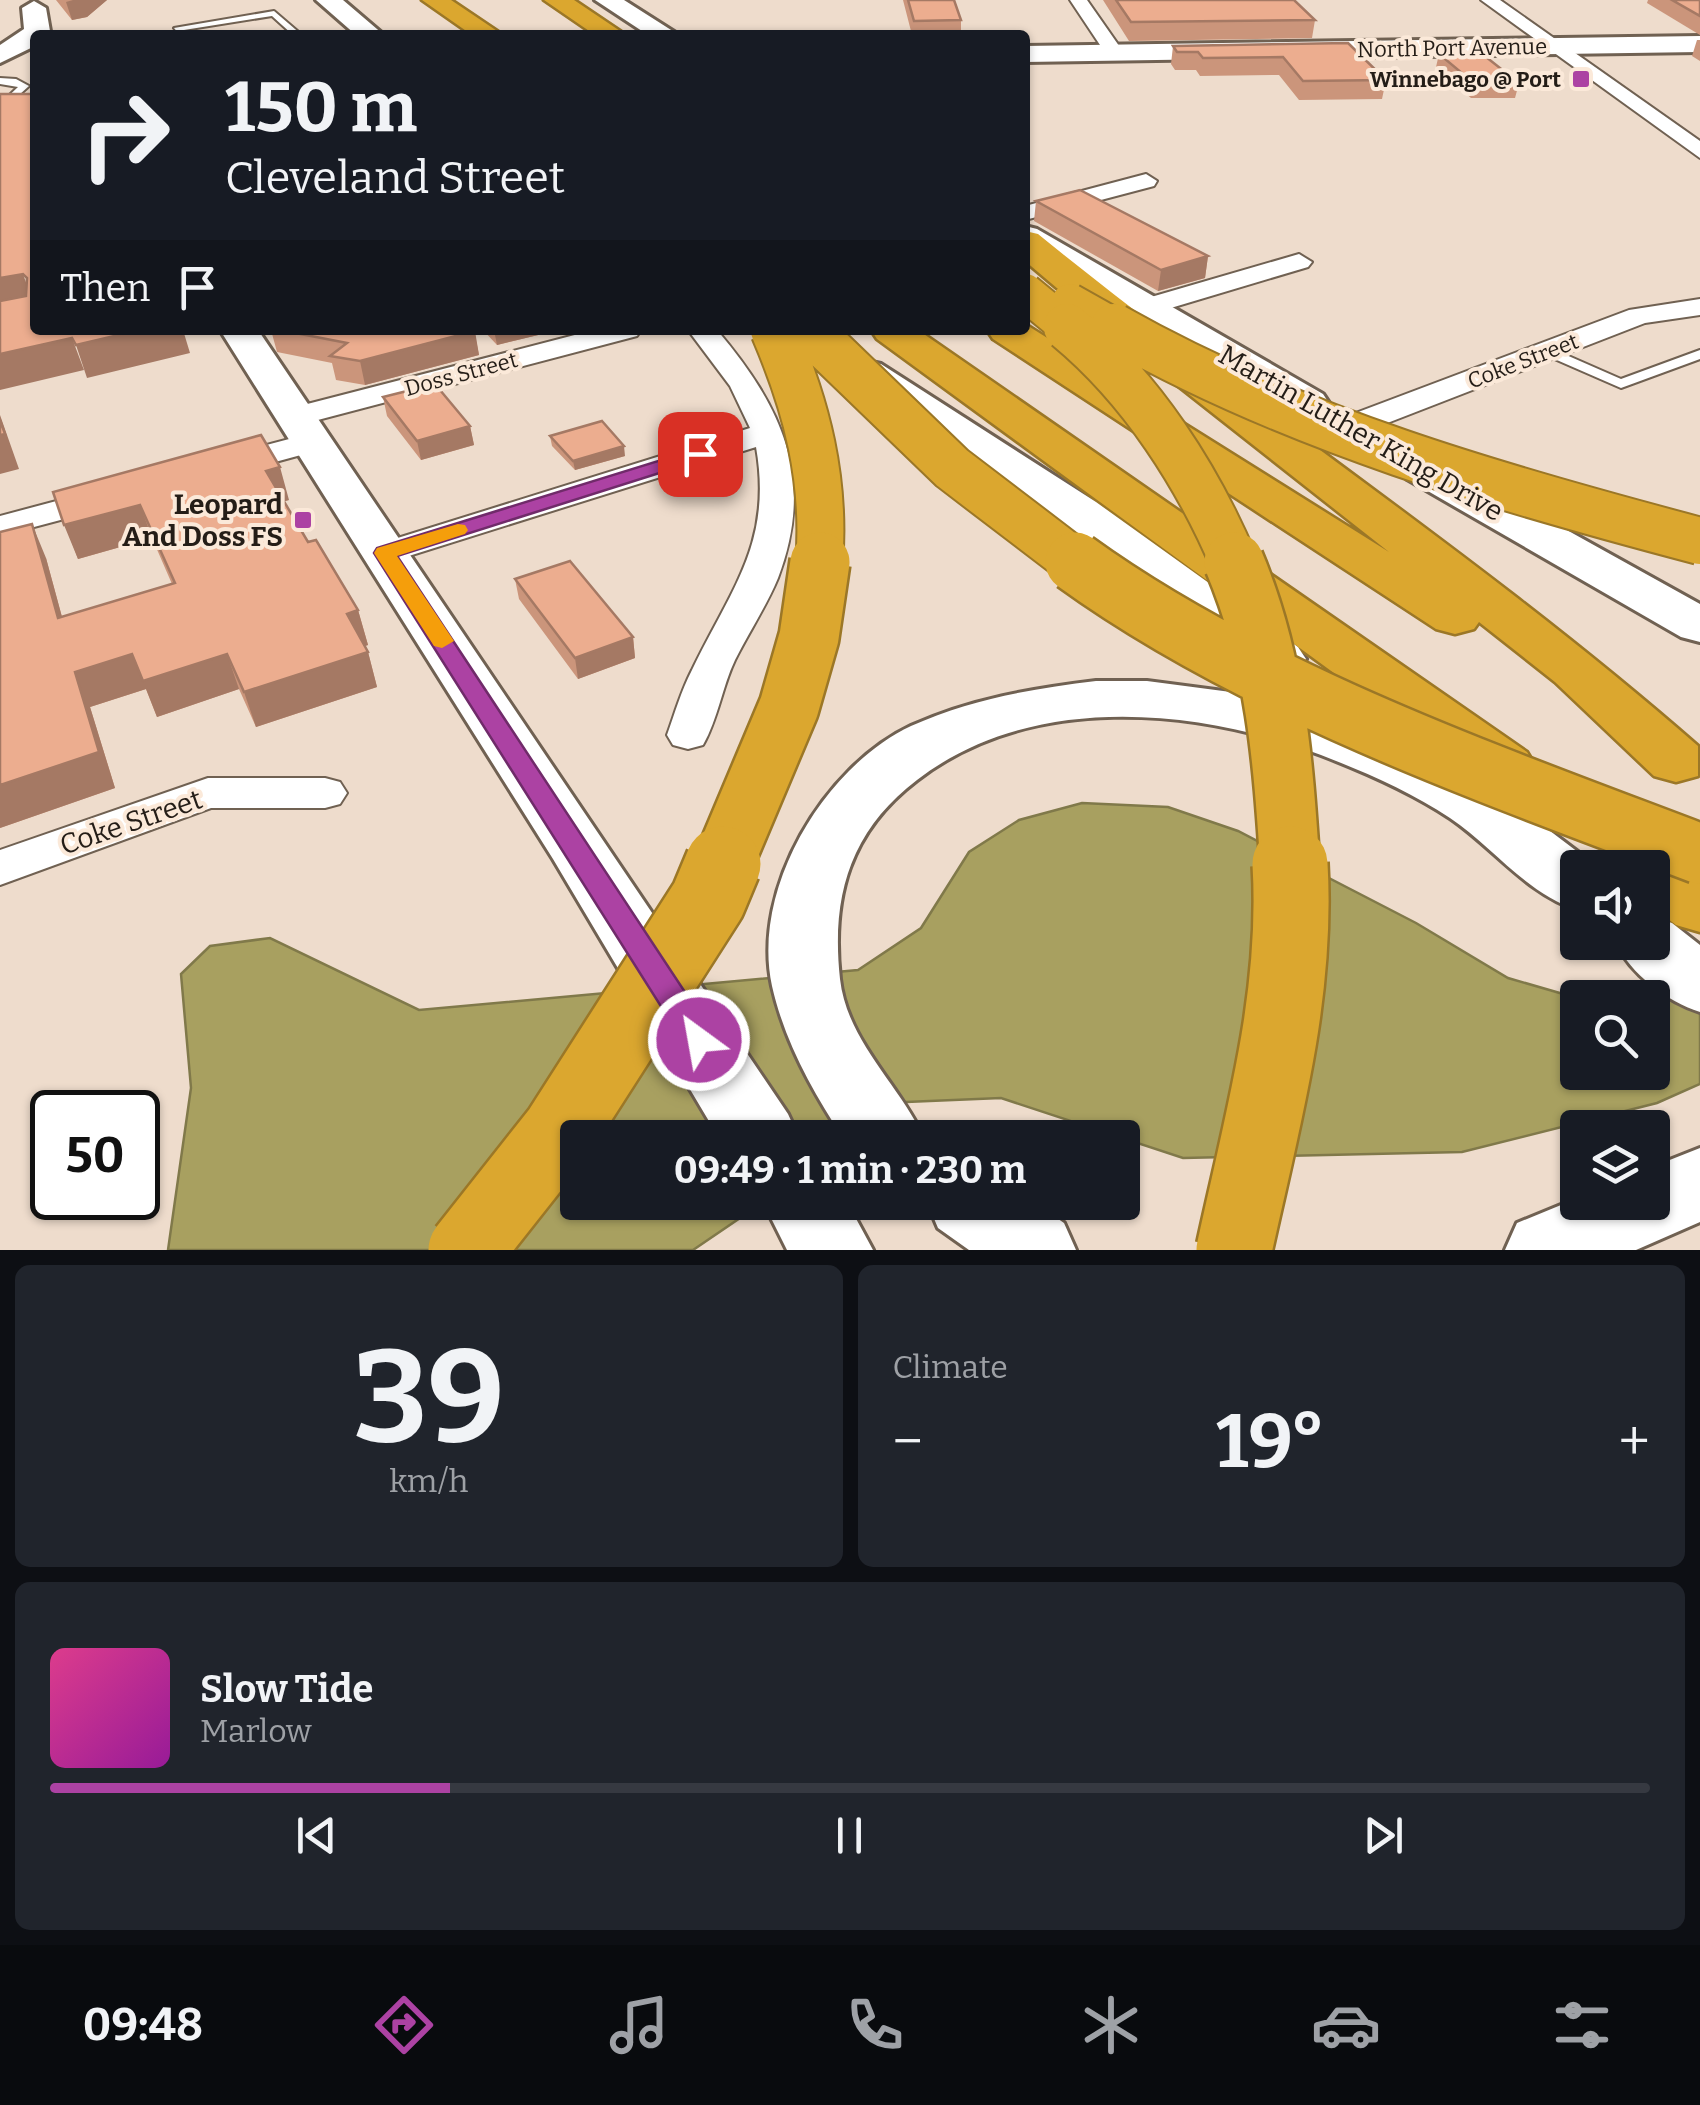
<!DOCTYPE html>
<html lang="en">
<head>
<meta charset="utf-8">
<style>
	body { margin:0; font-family:Bitter,serif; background:#20242c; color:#f1f3f6; height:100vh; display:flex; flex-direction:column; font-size:38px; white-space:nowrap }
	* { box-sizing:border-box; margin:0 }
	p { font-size:32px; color:#9ea1a6 }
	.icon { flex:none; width:55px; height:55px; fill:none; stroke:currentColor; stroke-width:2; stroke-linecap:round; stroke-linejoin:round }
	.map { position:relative; height:1250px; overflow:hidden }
	.side { display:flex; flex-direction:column; gap:15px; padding:15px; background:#0d0f14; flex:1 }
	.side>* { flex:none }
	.banner { position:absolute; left:30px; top:30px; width:1000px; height:305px; border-radius:10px; box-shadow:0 2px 8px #0004; background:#171b24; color:#f1f3f6; overflow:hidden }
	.fabs { position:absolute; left:1560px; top:850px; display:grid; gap:20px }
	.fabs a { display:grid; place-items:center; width:110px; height:110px; border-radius:10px; background:#171b24; box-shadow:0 2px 8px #0004; font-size:50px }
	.speed { position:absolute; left:30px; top:1090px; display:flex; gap:20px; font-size:50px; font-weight:700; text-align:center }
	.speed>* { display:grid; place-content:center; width:130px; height:130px; border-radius:50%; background:#171b24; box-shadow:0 2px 8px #0004; line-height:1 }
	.speed .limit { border:5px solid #111; border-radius:15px; background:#fff; color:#111 }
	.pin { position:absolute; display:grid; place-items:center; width:85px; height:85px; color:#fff; margin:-42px; border-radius:20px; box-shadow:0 5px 15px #0006 }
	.me { position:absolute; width:110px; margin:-55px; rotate:328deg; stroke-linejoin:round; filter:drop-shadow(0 0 8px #0008) }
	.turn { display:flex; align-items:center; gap:35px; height:210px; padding:0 30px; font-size:45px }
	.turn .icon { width:130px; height:130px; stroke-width:2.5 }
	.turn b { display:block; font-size:70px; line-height:85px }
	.then { display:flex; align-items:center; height:95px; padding:0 30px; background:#0003; gap:20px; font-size:38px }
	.big { font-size:75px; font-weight:700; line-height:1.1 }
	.side .widget { flex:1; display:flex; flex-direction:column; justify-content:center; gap:15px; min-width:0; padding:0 35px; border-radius:15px; background:#20242c }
	.side .dial { align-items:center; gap:0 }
	.dial b { font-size:130px; line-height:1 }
	.song { display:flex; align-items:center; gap:30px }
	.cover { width:120px; height:120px; border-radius:15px; background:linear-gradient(135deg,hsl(330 70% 55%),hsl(300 70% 35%)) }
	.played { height:10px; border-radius:5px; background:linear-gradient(90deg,#ac42a3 25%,#363941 25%) }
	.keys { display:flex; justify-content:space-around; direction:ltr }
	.heat { display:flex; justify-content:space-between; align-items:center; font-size:55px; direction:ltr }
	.side .tiles { flex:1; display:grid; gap:15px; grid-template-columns:1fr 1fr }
	.widget:last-child { grid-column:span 2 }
	.trip { position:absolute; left:560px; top:1120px; width:580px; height:100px; border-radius:10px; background:#171b24; box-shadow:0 2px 8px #0004; font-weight:700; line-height:100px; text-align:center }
	.menu { display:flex; height:160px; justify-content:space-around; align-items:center; background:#090b0e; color:#9ea1a6 }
	.menu .icon { width:70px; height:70px }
	.menu .selected { color:#ac42a3 }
	.menu b { font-size:45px; color:#f1f3f6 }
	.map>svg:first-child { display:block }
	.water { fill:#a8a060; stroke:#80794a; stroke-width:2.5 }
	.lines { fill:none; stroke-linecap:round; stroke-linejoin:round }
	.lane-casing { stroke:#706152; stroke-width:4 }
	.street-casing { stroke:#706152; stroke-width:4 }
	.secondary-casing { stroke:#706152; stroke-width:6 }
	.highway-casing { stroke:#9b7727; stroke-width:5 }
	.lane { fill:#fff; fill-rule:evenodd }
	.street { fill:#fff; fill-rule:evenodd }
	.secondary { fill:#fff; fill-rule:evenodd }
	.highway { fill:#dba72f; fill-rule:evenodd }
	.highway-bridge-far3-casing { stroke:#9b7727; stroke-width:40; stroke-linecap:butt }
	.highway-bridge-far2-casing { stroke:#9b7727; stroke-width:50; stroke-linecap:butt }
	.highway-bridge-far1-casing { stroke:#9b7727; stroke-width:64; stroke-linecap:butt }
	.highway-bridge-casing { stroke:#9b7727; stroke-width:80; stroke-linecap:butt }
	.highway-bridge-far3 { stroke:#dba72f; stroke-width:36 }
	.highway-bridge-far2 { stroke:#dba72f; stroke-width:46 }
	.highway-bridge-far1 { stroke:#dba72f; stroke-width:59 }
	.highway-bridge { stroke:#dba72f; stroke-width:75 }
	.wall { fill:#cb957b }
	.shaded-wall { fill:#a57964 }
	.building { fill:#ecad8f; stroke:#a57964; stroke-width:2.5 }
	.route { fill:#ac42a3; stroke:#702b6a; stroke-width:2.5 }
	.slow { fill:#f59e0b }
	.poi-dot { fill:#ac42a3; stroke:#fbe9d9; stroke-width:4 }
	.labels { text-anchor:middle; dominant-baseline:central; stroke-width:8; stroke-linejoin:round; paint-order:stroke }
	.far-street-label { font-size:22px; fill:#241d17; stroke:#fbe9d9 }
	.far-poi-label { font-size:22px; font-weight:bold; fill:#241d17; stroke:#fbe9d9; text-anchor:end }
	.street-label { font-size:28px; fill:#241d17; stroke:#fbe9d9 }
	.poi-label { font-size:28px; font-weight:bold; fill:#241d17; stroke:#fbe9d9; text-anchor:end }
</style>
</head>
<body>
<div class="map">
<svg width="1700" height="1250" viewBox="0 0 1700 1250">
	<rect width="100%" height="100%" fill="#eedccc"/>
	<path class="water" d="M1082,803l86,4 70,24 178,92 92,55 69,20 1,74h74v-74l-70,-1h40l78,-30v117l-43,19 -195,49 -279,6 -182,-60 -95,4 -51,35 -277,1v64l184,1 -69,47h-525l23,-162 -10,-114 29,-28 60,-8 149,72 439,-40 63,-42 48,-76 50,-32z"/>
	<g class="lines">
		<defs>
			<path id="lane" d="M274,11l28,24h-9l-21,-19 -88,14 5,5h-9l-6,-7z
				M0,78l16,1 13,7 -29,26v-8l18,-17 -18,-3z
				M1548,347l73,32 79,-29v9l-79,29 -78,-34 -2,-3z"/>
			<path id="street" d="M1070,0h17l37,53 -2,4h-14z
				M1481,0h19l200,141v17z
				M1146,174l11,7 -3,5 -129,34v-14z
				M1299,254l13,8 -4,5 -164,49 -14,-8 4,-6z
				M1700,299v16l-55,8 -286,111h-22l-4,-7 4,-7 292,-110z
				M594,330h47l-4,6 -342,90 -11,-2 -4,-7 4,-7z
				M688,330h29c65,77 99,148 61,248 -12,29 -29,54 -43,82 -13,27 -17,59 -32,85l-15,4 -15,-4 -6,-10c8,-22 14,-44 25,-65 39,-81 81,-127 64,-223l-360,113 -12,4 -12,-4 -6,-7 6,-7 378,-118 -20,-42z
				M312,433l11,2 5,7 -5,7 -99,27 -11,-3 -5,-7 5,-7z
				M109,487l12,3 5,7 -5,7 -121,32v-20z
				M208,778h117l15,4 7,11 -7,11 -15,4h-114l-211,77v-35z"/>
			<path id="secondary" d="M316,0h27l41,35h-28z
				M595,0h29l55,35h-31z
				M34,1l12,7 4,23 -3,4h-12v11l-35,17v-18l24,-16 -2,-21z
				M1700,36v16l-675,10v-16z
				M1025,226l12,3 286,165 6,9 -6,9 -15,4 -15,-4 -268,-161z
				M220,330h38l530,784 11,24h-80l-166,-279z
				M867,361l14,3 215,138 202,145 8,12 -8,12 -19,5 -19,-5 -198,-149 -209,-140 -6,-9 6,-9z
				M1423,455l16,4 261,145v38l-19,-5 -274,-158 -7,-10 7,-10z
				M1096,681h51l99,13 115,33 110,44 128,97h-21v42c-50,-15 -85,-63 -128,-92 -39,-26 -85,-46 -129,-63 -127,-48 -291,-62 -404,25 -67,51 -86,116 -77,199 7,62 59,105 84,159h-81c-31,-48 -58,-95 -71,-152 -21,-97 52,-219 139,-260 60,-27 120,-37 185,-45z
				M1652,917l20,6 28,22v67c-34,-11 -68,-37 -85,-70h37z
				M1700,1148v74l-64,28h-131l12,-27 61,-25v4h74v-35z
				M763,1202h84l26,48h-86z
				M927,1202h107l30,21 12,27h-107l-31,-22z"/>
			<path id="highway" d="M422,0h29l52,35h-31z
				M544,0h30l52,35h-31z
				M1025,231l13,3c216,176 450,328 660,512v30l-22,6 -22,-6 -99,-94 -76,-60 -5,7 -19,5 -19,-5 -443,-290 -6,-9h38v-6l364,228 -292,-230 -72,-61z
				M871,330h47l609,422 9,15 -9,15 -22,6 -22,-6 -606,-443z
				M1652,847l24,7 24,17v61l-24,-7 -24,-18v-39h-31l7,-14z"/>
		</defs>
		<use href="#lane" class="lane-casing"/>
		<use href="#street" class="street-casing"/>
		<use href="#secondary" class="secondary-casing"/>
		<use href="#highway" class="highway-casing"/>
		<use href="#lane" class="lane"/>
		<use href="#street" class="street"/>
		<use href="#secondary" class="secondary"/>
		<use href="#highway" class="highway"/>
		<defs>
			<path id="highway-bridge-far3" d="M1025,292l45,37
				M1070,302l48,27"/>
			<path id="highway-bridge-far2" d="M1067,327c75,62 131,150 168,238
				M1114,327c182,103 385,161 586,214
				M774,330c33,77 52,150 45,235
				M809,330l143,138 127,97"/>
			<path id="highway-bridge-far1" d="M1075,562c181,131 418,213 625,292
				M1234,562c42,99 49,199 56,304
				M722,866l67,-159 20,-70 11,-75"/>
			<path id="highway-bridge" d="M466,1250l94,-119 148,-231 15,-36
				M1234,1250c28,-129 64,-253 56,-386"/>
		</defs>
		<use href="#highway-bridge-far3" class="highway-bridge-far3-casing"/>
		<use href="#highway-bridge-far2" class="highway-bridge-far2-casing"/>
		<use href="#highway-bridge-far1" class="highway-bridge-far1-casing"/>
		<use href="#highway-bridge" class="highway-bridge-casing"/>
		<use href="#highway-bridge-far3" class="highway-bridge-far3"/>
		<use href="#highway-bridge-far2" class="highway-bridge-far2"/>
		<use href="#highway-bridge-far1" class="highway-bridge-far1"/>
		<use href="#highway-bridge" class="highway-bridge"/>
	</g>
	<path class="wall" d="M56,0h51l-20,17 -15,3z
		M903,0h51l7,20v15h-49z
		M1103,0h191l21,20 -3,18 -183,3z
		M1648,0h52v35l-53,-32z
		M1697,40h3v21l-8,-5z
		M1348,43l38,37 -4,19 -83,1 -20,-25 -79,1 -4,-6h-21l-4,-6 2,-18z
		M1439,54l80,29 -4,15h-44l-35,-31z
		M1036,201l172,55 -3,22 -47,13 -124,-70z
		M271,330h203l5,25 -114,30 -29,-5 -4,-17 -55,-11z
		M483,330h76l-62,15z
		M383,397l87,29 4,19 -53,15 -34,-44z
		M550,436l75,20 -50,14 -23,-24z
		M53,492l236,8 -5,1 24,41 50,68 10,35 -3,1 3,6 9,35 -121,40 -17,-38 -82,28 -11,-28 -56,18 25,81 -115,40 46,-270 16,59 110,-33 -20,-46 -74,21z
		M515,579l118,58 2,21 -57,21 -59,-80z"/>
	<path class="shaded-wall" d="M73,0h34l-20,17 -15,3 -6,-18z
		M1208,256l-3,22 -47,13 3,-21z
		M23,274l11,31 -34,7v-34z
		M140,330h43l7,23 -103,25 -11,-33z
		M494,330h65l-62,15z
		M475,331l4,24 -114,30 -5,-24z
		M72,338l12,32 -84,20v-36z
		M0,415l19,54 -19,5z
		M470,426l4,19 -53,15 -4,-19z
		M624,446l1,10 -50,14 -2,-9z
		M280,467l9,33 -14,4 -9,-33z
		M140,505l12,33 -74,21 -14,-34z
		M32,524l14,34 26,96 -14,-36z
		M358,610l10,35 -12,4 -9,-35z
		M633,637l2,21 -57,21 -3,-21z
		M368,652l9,35 -121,40 -12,-35z
		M132,654h95l12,35 -82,28 -11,-28 -56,18 25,81 -115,40v-43l75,-113z"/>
	<path class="building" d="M908,0h46l7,20 -47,1z
		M1116,0h178l21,20 -184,2z
		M1672,0h28v16z
		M1348,43l38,37 -83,1 -20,-24 -80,1 -5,-6h-21l-4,-6z
		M1481,53l38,30 -44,1 -36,-30z
		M0,94h35v236h105l-64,15 -4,-7 -72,16v-53l26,-5 1,-18 -4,-4 -23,4z
		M1080,190l128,66 -47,14 -125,-69z
		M280,330h194l1,1 -115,30 -30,-5 17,-13z
		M435,384l35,42 -53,15 -34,-44z
		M0,420l5,14 -5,1z
		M602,421l22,25 -51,15 -23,-25z
		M261,435l19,32 -14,4 42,71 8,-2 42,70 -11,4 21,38 -124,40 -17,-38 -84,27 -11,-27 -57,18 24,80 -99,33v-253l32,-8 26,94 117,-35 -35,-78 -76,20 -11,-33z
		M570,561l63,76 -58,21 -60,-79z"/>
	<path class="route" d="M700,448l9,6 -2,4 -310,98 313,474 5,10 -5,9 -11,4 -11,-4 -314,-496 3,-5z"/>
	<path class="slow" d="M458,524l7,1 3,5 -3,4 -68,22 57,85 -12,7 -8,-2 -60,-93 3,-5z"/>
	<g class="poi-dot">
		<rect x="1571" y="69" width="20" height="20" rx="5"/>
		<rect x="293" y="510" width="20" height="20" rx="5"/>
	</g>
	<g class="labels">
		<g class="far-street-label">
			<text transform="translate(1452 48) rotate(-1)">North Port Avenue</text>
			<text transform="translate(1523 361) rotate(-21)">Coke Street</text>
			<text transform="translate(461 374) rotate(-15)">Doss Street</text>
		</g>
		<g class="far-poi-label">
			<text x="1561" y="79">Winnebago @ Port</text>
		</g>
		<g class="street-label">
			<text transform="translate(1361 433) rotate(30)">Martin Luther King Drive</text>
			<text transform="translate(131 822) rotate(-19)">Coke Street</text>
		</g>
		<g class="poi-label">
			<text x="283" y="504">Leopard<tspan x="283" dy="32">And Doss FS</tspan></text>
		</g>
	</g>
</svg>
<div class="fabs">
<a><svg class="icon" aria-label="sound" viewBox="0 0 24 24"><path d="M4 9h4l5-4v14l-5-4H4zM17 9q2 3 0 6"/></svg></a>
<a><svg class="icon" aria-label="search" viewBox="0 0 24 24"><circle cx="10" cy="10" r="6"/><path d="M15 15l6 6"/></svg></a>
<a><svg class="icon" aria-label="layers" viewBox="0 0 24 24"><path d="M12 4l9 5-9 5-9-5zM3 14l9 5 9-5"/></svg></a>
</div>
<div class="speed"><div class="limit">50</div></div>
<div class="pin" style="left:700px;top:454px;background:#d93025"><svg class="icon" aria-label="arrive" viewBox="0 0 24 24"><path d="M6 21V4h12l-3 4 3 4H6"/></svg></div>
<svg class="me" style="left:699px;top:1040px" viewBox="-20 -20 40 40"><circle r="17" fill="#ac42a3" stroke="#fff" stroke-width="3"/><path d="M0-11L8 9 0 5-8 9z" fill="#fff"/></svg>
<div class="trip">09:49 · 1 min · 230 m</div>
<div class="banner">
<div class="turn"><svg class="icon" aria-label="right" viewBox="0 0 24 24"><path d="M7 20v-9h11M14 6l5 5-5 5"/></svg><div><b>150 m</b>Cleveland Street</div></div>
<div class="then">Then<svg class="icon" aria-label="arrive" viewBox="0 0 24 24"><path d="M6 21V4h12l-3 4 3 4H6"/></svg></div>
</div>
</div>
<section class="side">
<div class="tiles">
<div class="widget dial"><b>39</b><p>km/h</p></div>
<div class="widget"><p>Climate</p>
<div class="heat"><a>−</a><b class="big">19°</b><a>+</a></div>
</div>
<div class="widget">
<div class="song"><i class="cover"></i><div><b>Slow Tide</b><p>Marlow</p></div></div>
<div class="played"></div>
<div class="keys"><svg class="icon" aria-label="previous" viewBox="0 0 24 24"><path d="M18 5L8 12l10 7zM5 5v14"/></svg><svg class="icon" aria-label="pause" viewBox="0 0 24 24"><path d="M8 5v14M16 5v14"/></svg><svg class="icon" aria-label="next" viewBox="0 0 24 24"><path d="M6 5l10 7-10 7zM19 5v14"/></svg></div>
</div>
</div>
</section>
<nav class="menu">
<b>09:48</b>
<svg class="icon selected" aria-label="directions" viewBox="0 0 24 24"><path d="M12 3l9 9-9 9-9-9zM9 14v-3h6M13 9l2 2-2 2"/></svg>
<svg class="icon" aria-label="music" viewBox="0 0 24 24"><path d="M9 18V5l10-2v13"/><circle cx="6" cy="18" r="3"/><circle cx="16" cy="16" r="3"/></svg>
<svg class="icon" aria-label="phone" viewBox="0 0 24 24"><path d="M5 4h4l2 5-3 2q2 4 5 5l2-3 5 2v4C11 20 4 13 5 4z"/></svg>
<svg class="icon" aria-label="climate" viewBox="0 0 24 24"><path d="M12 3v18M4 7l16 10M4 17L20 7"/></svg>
<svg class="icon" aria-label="car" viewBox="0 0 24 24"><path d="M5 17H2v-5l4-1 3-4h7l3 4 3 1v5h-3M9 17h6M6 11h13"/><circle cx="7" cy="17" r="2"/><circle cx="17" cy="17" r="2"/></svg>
<svg class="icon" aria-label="filters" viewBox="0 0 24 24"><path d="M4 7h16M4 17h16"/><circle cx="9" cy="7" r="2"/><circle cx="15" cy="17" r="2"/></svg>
</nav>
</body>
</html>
